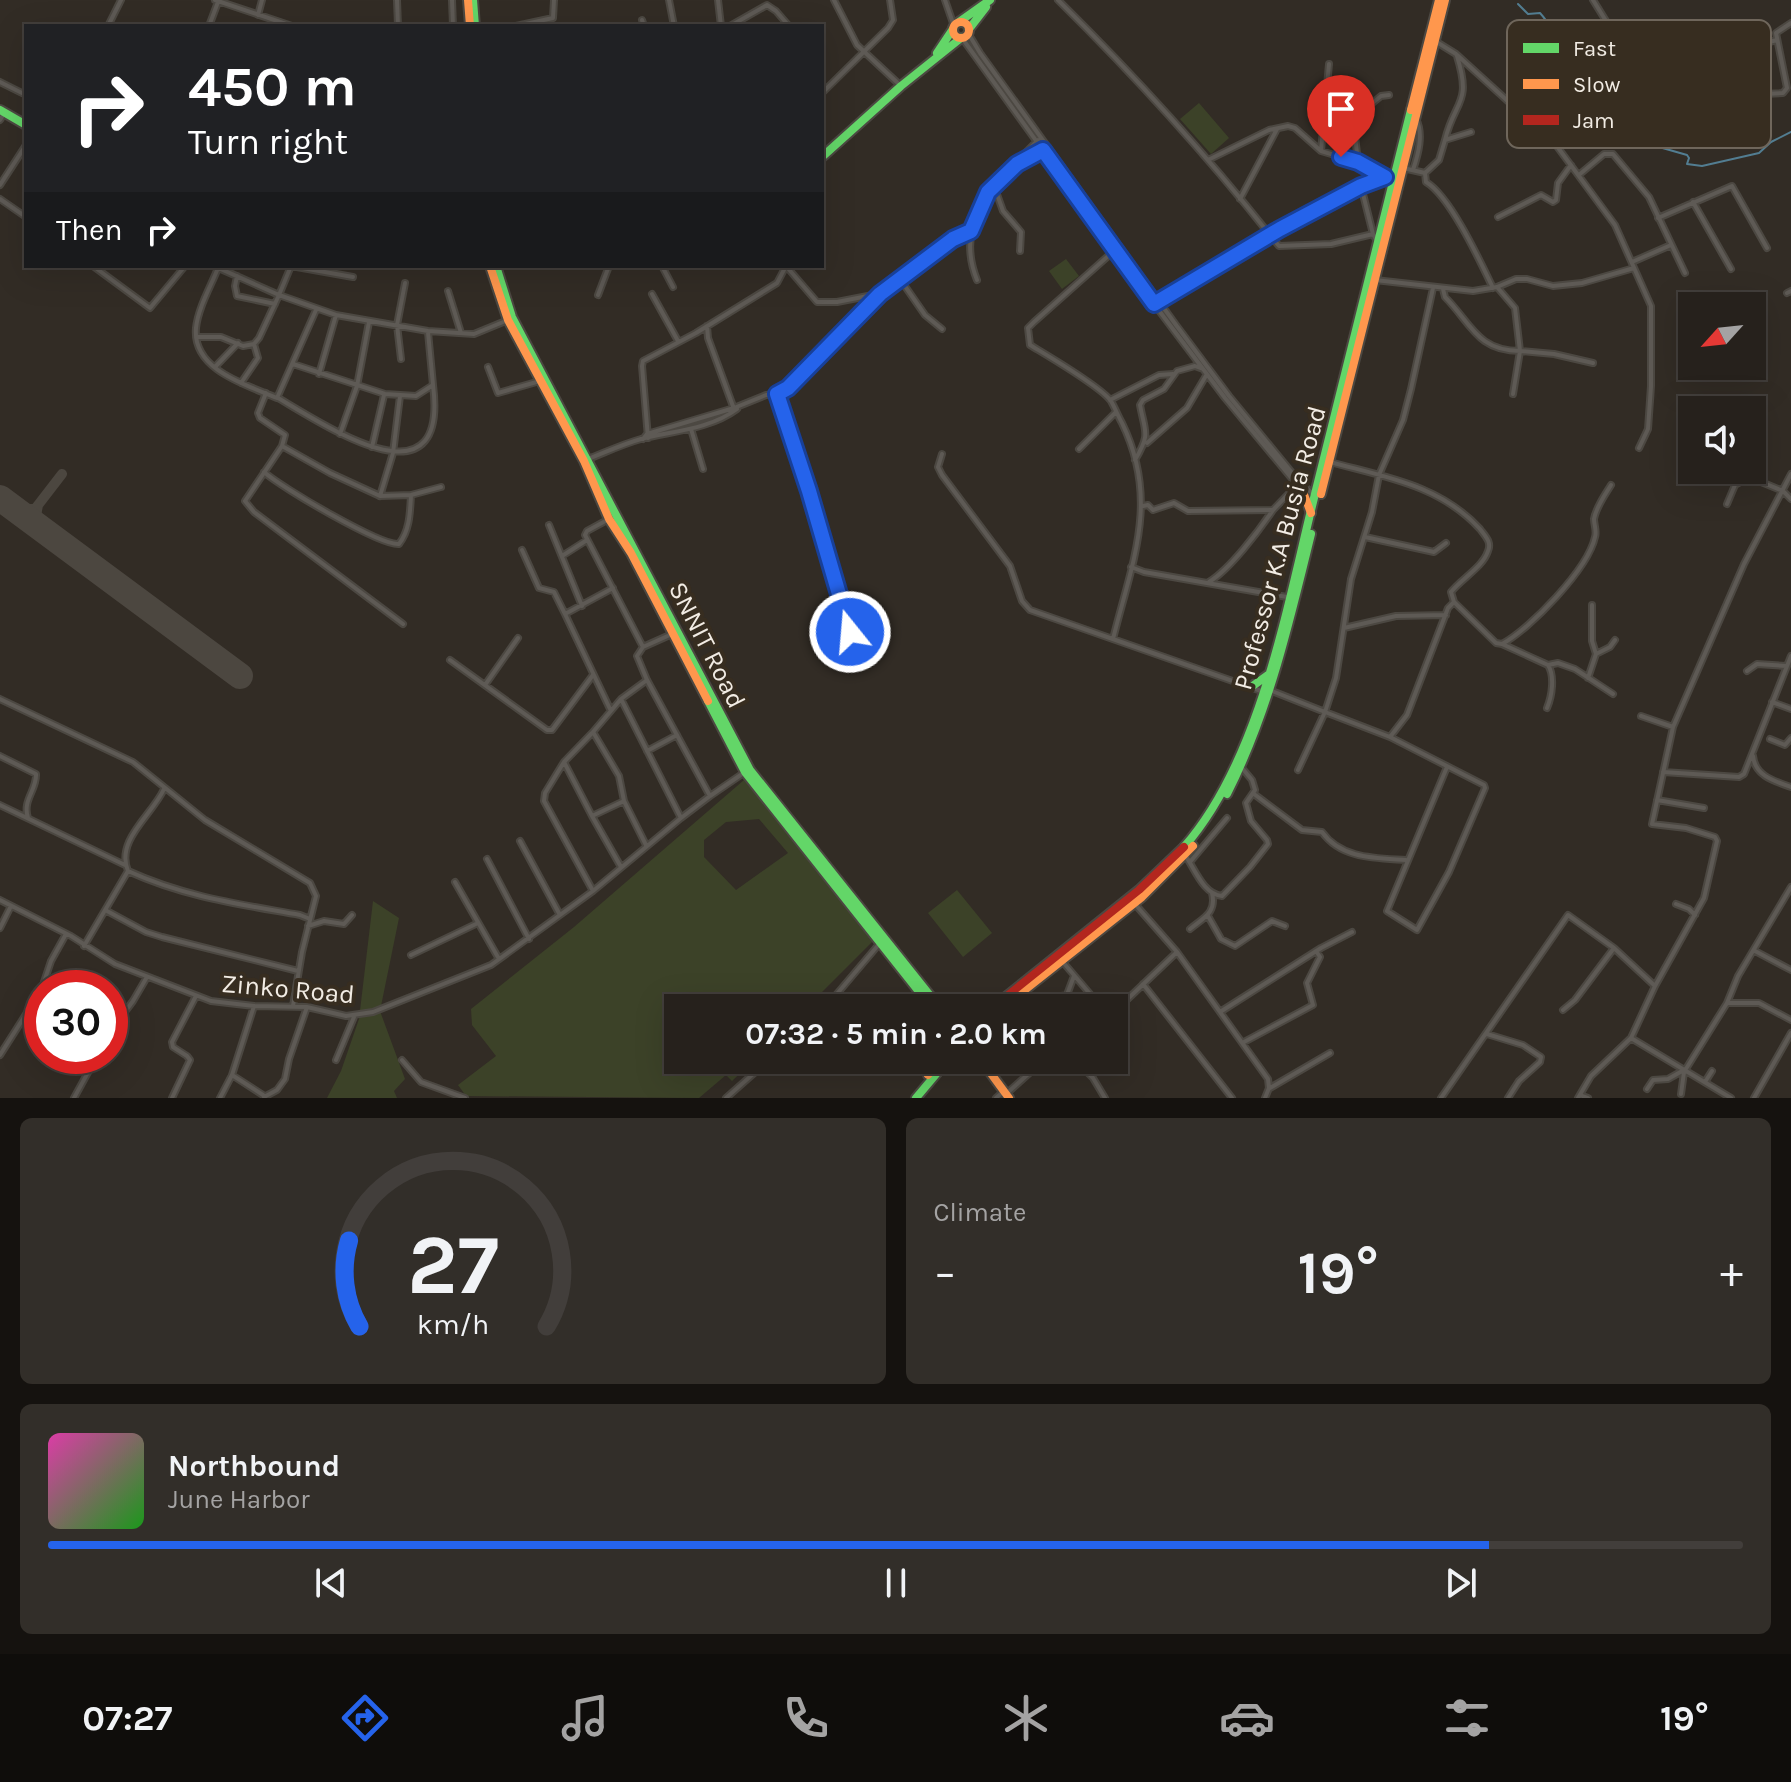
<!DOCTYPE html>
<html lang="en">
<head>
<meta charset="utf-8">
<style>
	body { margin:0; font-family:Karla,sans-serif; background:#322e29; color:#f1f3f6; height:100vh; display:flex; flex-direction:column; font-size:30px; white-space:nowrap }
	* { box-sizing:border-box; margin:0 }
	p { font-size:26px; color:#a4a3a3 }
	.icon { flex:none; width:44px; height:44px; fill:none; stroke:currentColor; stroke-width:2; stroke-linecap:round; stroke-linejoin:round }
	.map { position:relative; height:1098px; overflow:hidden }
	.drawer { display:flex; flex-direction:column; gap:20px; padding:20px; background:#15120f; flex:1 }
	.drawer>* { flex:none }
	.top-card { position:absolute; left:24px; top:24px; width:800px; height:244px; border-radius:0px; box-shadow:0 8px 32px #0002,0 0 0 2px #423e3b; background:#202124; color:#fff; overflow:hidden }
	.needle { width:52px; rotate:243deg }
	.buttons { position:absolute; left:1678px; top:292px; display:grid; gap:16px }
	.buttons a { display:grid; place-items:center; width:88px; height:88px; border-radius:0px; background:#26211c; box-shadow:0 8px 32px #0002,0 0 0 2px #423e3b; font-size:40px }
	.speed { position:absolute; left:24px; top:970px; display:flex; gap:16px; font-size:40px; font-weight:700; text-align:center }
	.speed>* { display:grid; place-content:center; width:104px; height:104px; border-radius:50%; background:#26211c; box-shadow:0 8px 32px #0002,0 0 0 2px #423e3b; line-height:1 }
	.speed .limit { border:12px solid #d22; background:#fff; color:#111 }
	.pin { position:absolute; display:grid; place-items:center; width:68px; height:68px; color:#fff; margin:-82px -34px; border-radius:50% 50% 50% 0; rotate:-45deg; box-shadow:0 0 8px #0007 }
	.pin .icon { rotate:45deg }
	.me { position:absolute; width:88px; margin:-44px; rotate:343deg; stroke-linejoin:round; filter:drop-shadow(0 0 6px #0008) }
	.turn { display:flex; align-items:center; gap:28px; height:168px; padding:0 32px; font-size:36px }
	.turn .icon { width:104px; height:104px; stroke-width:2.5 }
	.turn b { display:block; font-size:56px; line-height:68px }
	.then { display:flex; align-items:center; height:76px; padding:0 32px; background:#0003; gap:16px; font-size:30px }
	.big { font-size:60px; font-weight:700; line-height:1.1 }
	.drawer .tile { flex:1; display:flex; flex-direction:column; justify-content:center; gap:12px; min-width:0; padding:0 28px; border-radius:12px; background:#322e29 }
	.drawer .dial { align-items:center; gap:0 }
	.dial svg { height:208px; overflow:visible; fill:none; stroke:#423e3b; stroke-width:7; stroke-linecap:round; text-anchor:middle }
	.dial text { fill:#f1f3f6; stroke:none }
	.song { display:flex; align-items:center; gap:24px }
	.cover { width:96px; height:96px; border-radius:12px; background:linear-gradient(135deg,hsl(320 70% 55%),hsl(120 70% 35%)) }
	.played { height:8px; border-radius:4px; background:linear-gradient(90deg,#2563eb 85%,#423e3b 85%) }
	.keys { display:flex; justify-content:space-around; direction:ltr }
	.heat { display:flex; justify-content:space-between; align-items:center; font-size:44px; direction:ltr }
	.drawer .tiles { flex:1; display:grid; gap:20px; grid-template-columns:1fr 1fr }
	.tile:last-child { grid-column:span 2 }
	.trip { position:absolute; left:664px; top:994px; width:464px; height:80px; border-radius:0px; background:#26211c; box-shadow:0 8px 32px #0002,0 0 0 2px #423e3b; font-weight:700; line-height:80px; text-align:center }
	.tabs { display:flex; height:128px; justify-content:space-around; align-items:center; background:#0f0d0b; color:#a4a3a3 }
	.tabs .icon { width:56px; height:56px }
	.tabs .current { color:#2563eb }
	.tabs b { font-size:36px; color:#f1f3f6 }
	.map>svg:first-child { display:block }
	.green { fill:#3c4228; fill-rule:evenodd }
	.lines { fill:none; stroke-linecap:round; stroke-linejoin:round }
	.stream { stroke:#527d91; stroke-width:2 }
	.taxiway { stroke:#4c4740; stroke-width:10 }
	.runway { stroke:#4c4740; stroke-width:26 }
	.street-casing { stroke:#4c4842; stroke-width:8 }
	.fast-casing { stroke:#4c4842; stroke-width:12 }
	.slow-casing { stroke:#4c4842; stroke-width:12 }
	.jam-casing { stroke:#4c4842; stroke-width:12 }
	.street { stroke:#5e5a55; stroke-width:4 }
	.fast { stroke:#63d668; stroke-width:8 }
	.slow { stroke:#ff974d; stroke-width:8 }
	.jam { stroke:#b3261e; stroke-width:8 }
	.route-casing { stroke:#184099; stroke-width:20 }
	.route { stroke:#2563eb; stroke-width:14 }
	.labels { text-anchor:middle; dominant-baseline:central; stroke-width:8; stroke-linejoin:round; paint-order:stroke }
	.street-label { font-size:26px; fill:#f2ece4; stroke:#372d20 }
	.key { fill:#372d20; stroke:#6f665b; stroke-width:2 }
	.key-label { font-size:22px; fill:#f2ece4 }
</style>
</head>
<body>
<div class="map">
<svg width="1791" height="1098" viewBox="0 0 1791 1098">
	<rect width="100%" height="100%" fill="#322c25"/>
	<path class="green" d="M1199,103l30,35 -18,16 -31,-35z
		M1066,259l13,17 -17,13 -13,-18z
		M744,780l130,160 -68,68h-128v52h76l-22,21 -6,-6 -27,23 -233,-2 -8,-11 38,-29 -24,-31 -1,-16 103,-82zM759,819l29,34 -52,37 -32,-33v-17l22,-18z
		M957,890l35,43 -29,24 -35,-44z
		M373,901l26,17 -19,93 25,68 -11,12 3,7h-70l14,-27 18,-52z"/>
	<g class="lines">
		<path class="stream" d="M1518,4l10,10 12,-1c14,15 31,51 49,57l4,11 12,2 3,4 -1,7 5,6 11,2 2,5 -6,5 3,7 19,10 11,11v5l35,10 2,3 -2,6 15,2 57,-13 12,-11 20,-10"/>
		<path class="taxiway" d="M38,505l-2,11 6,13
			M16,509h19l27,-35"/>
		<path class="runway" d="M0,498l240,178"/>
		<defs>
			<path id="street" d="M215,0l77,26
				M397,0l1,26
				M452,0l1,26
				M669,0l5,26
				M718,0l3,26
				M834,0l23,45 44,41
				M945,0l9,26
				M1058,0c75,74 146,152 212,235l91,-49 24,-9 8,3
				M1593,0l49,79 41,23 8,12
				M258,15l4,-15
				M642,20l2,6
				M108,26l13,-26
				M209,26l9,-24
				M516,26l37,-8 1,-18
				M730,26l37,-21 9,6 13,15
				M968,33l12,20 196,272 53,71 69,84 16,15
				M962,38l192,266 71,94 78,94
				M1435,41l21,13 100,91 59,80 36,81v80l-3,43 -9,19
				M1675,53l66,-4 36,-9
				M0,82l22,11
				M822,93l66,-65 5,-8 -3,-20
				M1566,95l13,-15 14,-1
				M1538,97l6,-3 8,3 14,-2 8,9v6l-25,28
				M1684,104l37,-8 62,-3 4,-5 -11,-55 15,-10
				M0,120l5,-8
				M1445,140c10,-41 27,-35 12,-84
				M1321,151l8,-87
				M1208,160l61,-30 19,-4 7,2 26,23 37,11 27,15
				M1358,162l-5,-43 28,-23 8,-1
				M1019,163l24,-13
				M1403,168l22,5 1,9c24,14 54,79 67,106
				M1413,170c5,-15 11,-36 3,-51
				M1425,173l14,-13 6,-20 26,-8
				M1580,174l24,-20h9l36,43 36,76
				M0,185l26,-40
				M994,186l9,25 18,21 -1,19
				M1361,186l12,48
				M0,199l26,18
				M1240,199l37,-70
				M1693,202l38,67
				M1498,217l43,-22 12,7 3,-2 2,-17 13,-18
				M1658,218l74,-32 35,62
				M1632,262l39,-17
				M93,266l57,42 35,-42
				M422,266h10
				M662,266l11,21
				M786,266l31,36h20l41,-8
				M218,268c-7,18 -20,40 -22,60 -4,42 51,57 81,70l39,-88
				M237,276l-2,10 2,10 38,8
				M353,277l-62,-11 -12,29 57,20 92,16 46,3 34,-14
				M900,279l25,36 17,14
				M977,280c-25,-62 22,-99 61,-140
				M1375,280l98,11 24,-4 19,-8h11l26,7 29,-3 52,-15
				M1497,287l18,21 5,43 34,3 39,9
				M1443,289l2,8c26,26 32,54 75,54l-7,43
				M448,291l13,42
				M1787,293l4,-2
				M652,294l26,47
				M598,295l11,-29
				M1158,301l112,-66 9,11 52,-2 42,-10 5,9
				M707,326l1,12 26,71
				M196,337h25l22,9 11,-2 5,-6 20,-43 -65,-29
				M401,359l-4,-34 8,-42
				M293,364l92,30 31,2 17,-11 -5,-53
				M215,367l23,-24
				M488,367l10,26 42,-12
				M319,374l17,-59
				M241,383l17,-25 -4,-14
				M266,393l-8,20 2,5 25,17 -3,11 48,27 50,23 13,-43 7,-57
				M777,394l11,-6c58,-57 109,-120 183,-157
				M278,398c50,29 171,111 155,-13
				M1110,400l49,-25 14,-1
				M691,429l12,40
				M340,434l17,-48 12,-64
				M648,438l-6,-72 1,-5 53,-28 81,-50 9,-17
				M643,439l4,-5 87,-26 32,-13 11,-1 32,97 41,141
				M1147,443l40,-35 20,-34
				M282,446l-37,55 9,11 149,112
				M372,447l12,-52
				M1079,449l37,-37
				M942,454l-4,13 4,8 68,91 12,35 8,9 234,82
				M588,459c18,-7 35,-15 53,-20 32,-8 69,-10 96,-30
				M1135,460c16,-27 10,-27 5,-55l3,-5 21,-11 13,-18 18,-5 8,3
				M264,472c18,16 117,74 135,72 11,-14 11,-32 12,-49
				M380,496l31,-1 30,-8
				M1727,504l8,-19 14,-8 34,14 8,8
				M1143,506l5,-1 5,5 21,-7 14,8 85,-1 25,-26
				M609,519l-22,12 -2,4 58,112
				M549,525l33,81
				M1365,537l69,15 12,-9
				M522,550l17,38 15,4 11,22
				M562,556l25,-16
				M1131,567l13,5 143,25
				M1209,582c21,-13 49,-50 64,-72
				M1454,602l42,41 6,1c28,-15 86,-75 93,-107 2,-6 -1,-12 -1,-18 2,-12 11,-24 17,-34
				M1592,605v36l4,13
				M1344,628l52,-12 50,-1
				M672,634l-29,13 -6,9 10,24 63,116 35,-24
				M1113,639c19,-77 47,-138 9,-216 -4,-7 -7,-15 -11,-22 -11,-15 -63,-45 -81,-56l-2,-17 6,-6 82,-73
				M1502,644l46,21 10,-2 17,6 38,25
				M450,660l97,70h5l41,-55
				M1747,671l10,-7 29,2
				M1588,678l8,-24 14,-7 5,-7
				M647,680l-26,19 60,119 29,-22
				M485,685l33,-47
				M1272,691l53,21 11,-34 15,-99 21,-67 7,-37 24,-55 8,-31 22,-101
				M0,699l133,63 72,58 105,63 6,13 -14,56 -9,54
				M621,699l-28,33 26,44 5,25 22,44
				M1772,702l19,7
				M1547,708c5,-12 8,-32 1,-43
				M610,709l-45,-95 48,-26
				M1641,716l32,11
				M592,733l-28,29 28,54
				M1390,737l94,48 1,3 -36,84 -32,58 -30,-19 60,-144
				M1770,739l15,6 6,-7
				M647,751l30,-16
				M0,756l36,18c1,16 -14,26 -8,44
				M1753,756c2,20 21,25 38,31
				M564,762l-19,31 -1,8 49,90
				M1298,770l27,-58 65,25 17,-22 41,-107 6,-6 -3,-10c10,-13 32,-25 37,-41 4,-9 -3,-15 -8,-22 -40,-44 -95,-52 -150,-67
				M1663,772l76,5 5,-3 47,-118
				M1254,794l48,36 20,2c19,27 54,26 84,28
				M1657,800l47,8
				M0,805l125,60
				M520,841l40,74
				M1185,855c10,14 18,39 37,41l28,-29 18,-23 -1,-4 -16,-19 -5,-18 9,-13 -3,-10 -10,-12
				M487,859l42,80
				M1190,862l37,-44
				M621,867l-29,-51 32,-15
				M128,871c57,26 111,33 172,44l10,4
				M455,882l44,77
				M0,900l71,36 44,28 96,37 43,5 53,1 39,9 27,-4 118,-47 102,-74 88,-73
				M1134,903l43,49 91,127 1,9 -4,10
				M1676,904l13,5 6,6
				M107,911l39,21 16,5 136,34
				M1208,916l13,23 14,7 37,-25 13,5
				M308,926l16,-5 20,3 8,-9
				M0,928l11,-22
				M1190,929c13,-11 27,-16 22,-36
				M84,946l44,-75c-13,-31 25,-57 36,-82
				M1755,951l36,19
				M411,955l67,-32
				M1062,961l40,47
				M1143,984l89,114
				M1655,986l49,-88 13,-57 -2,-4 -29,-9 -34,-4 21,-97 71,-163 47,-90
				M42,988l9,-27 15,-27
				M1727,1003h32l32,17
				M825,1008l55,-65
				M1055,1008l7,-12 4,-1
				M1066,1008l-1,-8 9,-24
				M1563,1010l12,-10 39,-52
				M1114,1012l63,-60
				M1220,1012l101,-64 31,-16
				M110,1032l23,-31 14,-24
				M1487,1034l36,11 18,12 -1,5 -21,19 -11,17
				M1631,1038l100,60
				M1244,1042l69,-37 -6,-22 13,-26 -4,-6
				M0,1055l42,-66
				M336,1060l18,-43
				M402,1060l19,22 44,16
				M1075,1060l18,18 12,20
				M232,1075l31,20
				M1705,1082l7,-11
				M1270,1088l60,-35
				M1647,1089l6,-9 15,-1 16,-9
				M1006,1094l38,-34
				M1681,1094l3,-22 43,-69 11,-27 53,-89
				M1580,1095l8,3
				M264,1097l13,-7 8,-11 4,-20 18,-52
				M74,1098l23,-42
				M172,1098l18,-38 -3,-4 -14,-9 -1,-5 24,-46
				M220,1098l12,-23 22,-69
				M726,1098l43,-38
				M996,1098l8,-7
				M1441,1098l127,-183 46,33 41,38 -24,52 -40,38 -13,22
				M1754,1098l37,-65"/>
			<path id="fast" d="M473,0l2,26
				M959,22l31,-22
				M969,29l17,-22
				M937,53l16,-24
				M0,110l26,15
				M822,157l79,-71 60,-48
				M496,266l16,51 238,453 190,238
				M1254,685l14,-10
				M708,701l37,71 187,236
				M1227,794c42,-83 62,-171 84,-260
				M1184,847c79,-90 104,-248 133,-361 31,-126 63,-251 94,-376
				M916,1098l32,-38"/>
			<path id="slow" d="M468,0l2,26
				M953 30a8 8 0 1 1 16 0a8 8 0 1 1-16 0Z
				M1411,110l28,-110
				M490,266l18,54 76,141 25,58 22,34 77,148
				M1303,492l8,21
				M1321,494l124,-494
				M1002,1008l140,-111 51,-51
				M981,1060l28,38
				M928,1075l12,-15"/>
			<path id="jam" d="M992,1008l147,-118 45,-43"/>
		</defs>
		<use href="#street" class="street-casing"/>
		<use href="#fast" class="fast-casing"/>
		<use href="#slow" class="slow-casing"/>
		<use href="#jam" class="jam-casing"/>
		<use href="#street" class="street"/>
		<use href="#fast" class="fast"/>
		<use href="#slow" class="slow"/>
		<use href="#jam" class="jam"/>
	</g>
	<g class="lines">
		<defs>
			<path id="route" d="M850,632l-41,-141 -32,-97 11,-6 92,-94 73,-55 18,-8 17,-39 29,-28 26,-14 111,154 126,-75 81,-43 24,-9 -27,-15 -17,-5"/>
		</defs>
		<use href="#route" class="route-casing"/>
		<use href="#route" class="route"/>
	</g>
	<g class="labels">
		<g class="street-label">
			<text transform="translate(1280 548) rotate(-75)">Professor K.A Busia Road</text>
			<text transform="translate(707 645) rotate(63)">SNNIT Road</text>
			<text transform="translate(288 989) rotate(5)">Zinko Road</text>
		</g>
	</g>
	<rect x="1507" y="20" width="264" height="128" rx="12" class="key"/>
	<rect x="1523" y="43" width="36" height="10" fill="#63d668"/>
	<rect x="1523" y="79" width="36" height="10" fill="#ff974d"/>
	<rect x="1523" y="115" width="36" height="10" fill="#b3261e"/>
	<g class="key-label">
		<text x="1573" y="56">Fast</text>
		<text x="1573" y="92">Slow</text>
		<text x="1573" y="128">Jam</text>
	</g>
</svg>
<div class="buttons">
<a><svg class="needle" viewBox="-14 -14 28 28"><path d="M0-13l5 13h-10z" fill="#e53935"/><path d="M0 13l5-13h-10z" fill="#a4a3a3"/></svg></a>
<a><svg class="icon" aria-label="sound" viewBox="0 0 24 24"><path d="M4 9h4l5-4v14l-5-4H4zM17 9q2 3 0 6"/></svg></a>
</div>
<div class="speed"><div class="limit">30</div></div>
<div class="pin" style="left:1341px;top:157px;background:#d93025"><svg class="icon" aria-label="arrive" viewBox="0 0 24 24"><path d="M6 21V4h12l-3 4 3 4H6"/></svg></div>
<svg class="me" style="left:850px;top:632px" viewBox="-20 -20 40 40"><circle r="17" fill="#2563eb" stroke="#fff" stroke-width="3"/><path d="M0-11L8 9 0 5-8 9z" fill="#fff"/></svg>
<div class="trip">07:32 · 5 min · 2.0 km</div>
<div class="top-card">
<div class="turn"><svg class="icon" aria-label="right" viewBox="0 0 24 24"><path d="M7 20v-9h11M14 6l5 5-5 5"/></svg><div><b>450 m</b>Turn right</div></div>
<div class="then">Then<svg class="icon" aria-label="right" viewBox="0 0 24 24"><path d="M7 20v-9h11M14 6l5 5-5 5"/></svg></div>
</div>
</div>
<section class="drawer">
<div class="tiles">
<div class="tile dial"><svg viewBox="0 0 100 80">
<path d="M14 69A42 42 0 1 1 86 69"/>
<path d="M14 69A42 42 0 0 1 10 36" stroke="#2563eb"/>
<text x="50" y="56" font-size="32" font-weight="700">27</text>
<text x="50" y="72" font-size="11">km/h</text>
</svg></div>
<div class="tile"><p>Climate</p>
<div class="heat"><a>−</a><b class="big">19°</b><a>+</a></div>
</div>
<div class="tile">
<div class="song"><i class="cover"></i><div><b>Northbound</b><p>June Harbor</p></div></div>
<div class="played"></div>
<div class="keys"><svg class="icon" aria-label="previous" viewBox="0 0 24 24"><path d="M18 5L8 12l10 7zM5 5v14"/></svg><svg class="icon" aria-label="pause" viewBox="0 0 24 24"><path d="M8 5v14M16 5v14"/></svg><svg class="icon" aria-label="next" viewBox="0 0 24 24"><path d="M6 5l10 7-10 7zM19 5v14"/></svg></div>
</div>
</div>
</section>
<nav class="tabs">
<b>07:27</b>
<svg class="icon current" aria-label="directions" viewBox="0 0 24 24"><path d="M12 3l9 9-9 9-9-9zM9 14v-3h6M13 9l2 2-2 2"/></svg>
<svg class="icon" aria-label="music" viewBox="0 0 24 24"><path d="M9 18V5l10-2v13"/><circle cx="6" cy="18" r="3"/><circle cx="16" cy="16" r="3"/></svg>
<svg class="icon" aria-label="phone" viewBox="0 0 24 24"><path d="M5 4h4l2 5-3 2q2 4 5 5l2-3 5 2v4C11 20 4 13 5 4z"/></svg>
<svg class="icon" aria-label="climate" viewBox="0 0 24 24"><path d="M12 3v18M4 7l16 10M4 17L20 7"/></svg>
<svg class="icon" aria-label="car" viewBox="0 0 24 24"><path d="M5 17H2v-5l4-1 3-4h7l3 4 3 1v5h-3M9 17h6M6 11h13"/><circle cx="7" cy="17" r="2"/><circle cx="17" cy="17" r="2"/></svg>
<svg class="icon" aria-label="filters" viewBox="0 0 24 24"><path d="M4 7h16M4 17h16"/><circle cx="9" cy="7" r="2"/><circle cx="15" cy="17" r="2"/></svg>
<b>19°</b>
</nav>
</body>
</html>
